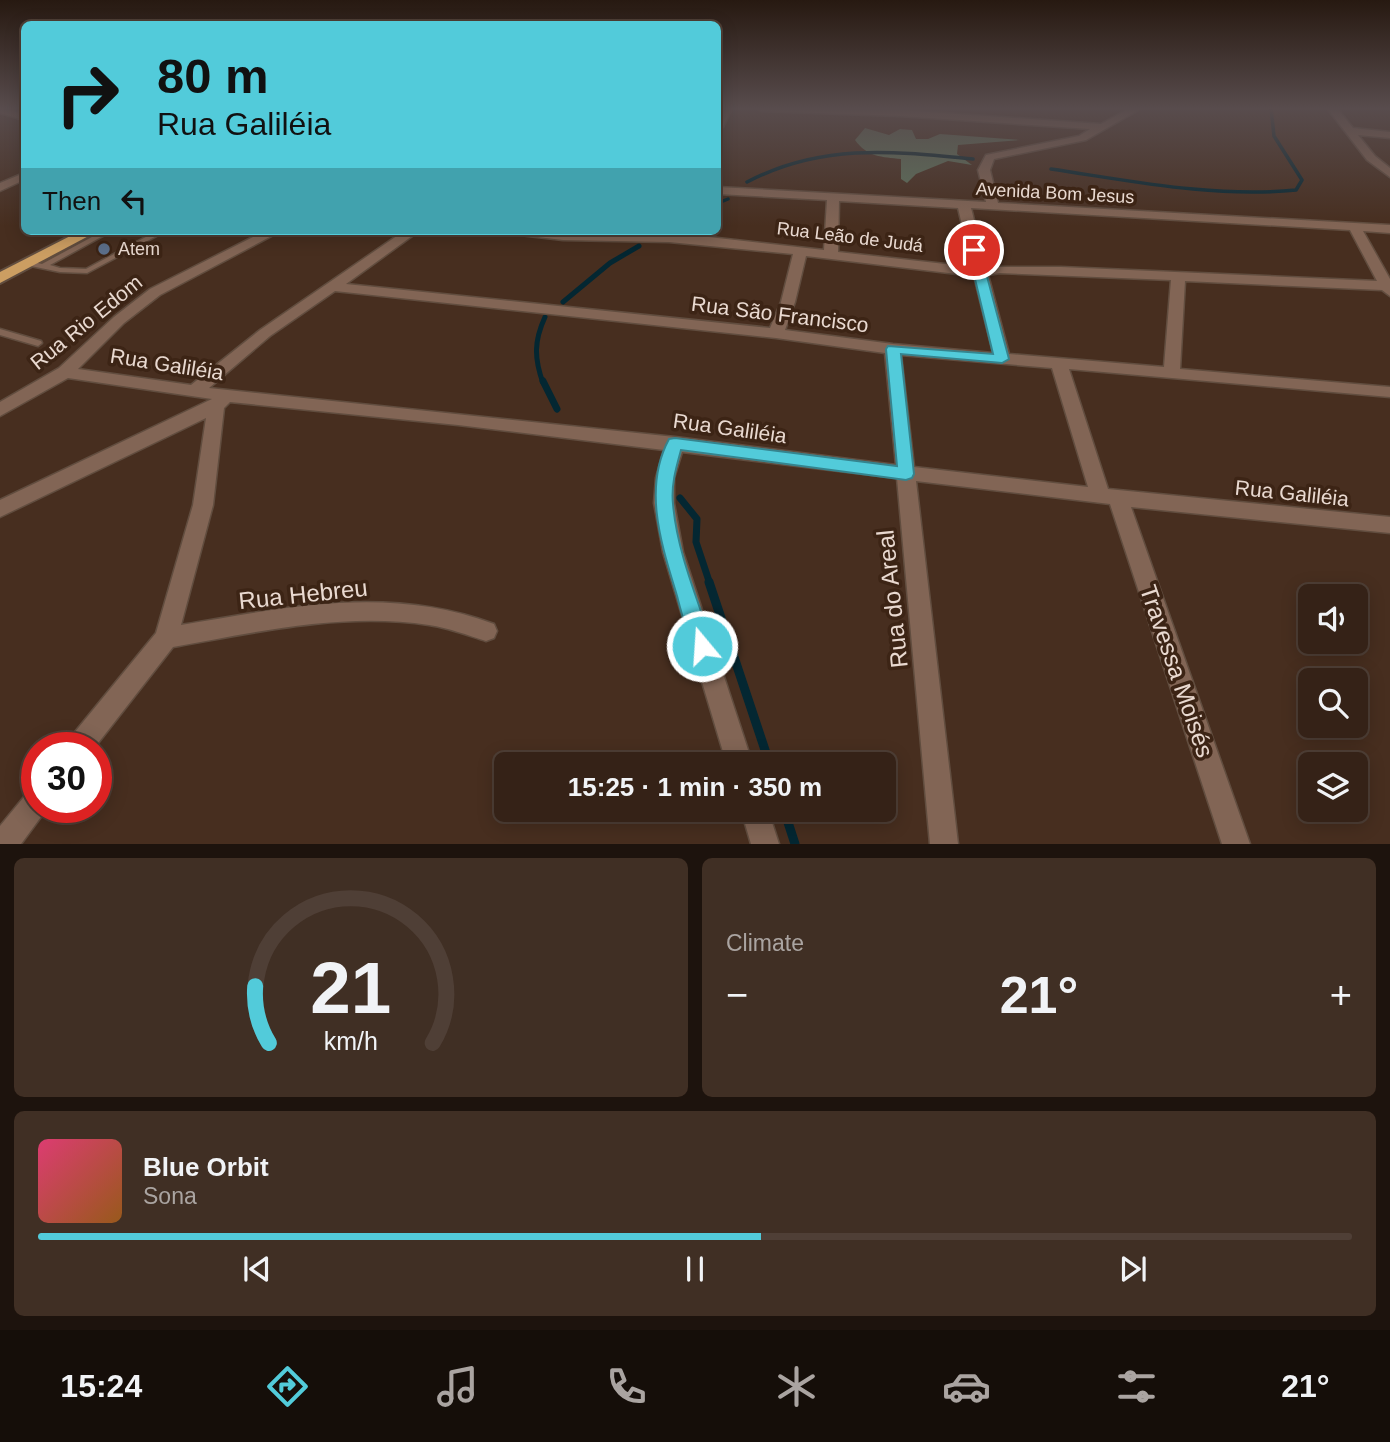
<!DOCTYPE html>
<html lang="en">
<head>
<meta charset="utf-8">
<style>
	body { margin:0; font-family:Helvetica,sans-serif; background:#402f24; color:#f1f3f6; height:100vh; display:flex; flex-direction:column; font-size:26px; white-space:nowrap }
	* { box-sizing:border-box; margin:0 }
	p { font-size:23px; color:#aaa4a1 }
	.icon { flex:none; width:38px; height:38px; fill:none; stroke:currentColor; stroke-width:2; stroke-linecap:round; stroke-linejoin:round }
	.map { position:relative; height:844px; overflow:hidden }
	.panel { display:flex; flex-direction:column; gap:14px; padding:14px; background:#1d130d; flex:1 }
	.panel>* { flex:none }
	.guide { position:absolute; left:21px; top:21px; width:700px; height:214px; border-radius:10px; box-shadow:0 4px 18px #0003,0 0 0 2px #4f3f36; background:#52cbda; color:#111; overflow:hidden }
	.tools { position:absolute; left:1298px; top:584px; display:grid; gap:14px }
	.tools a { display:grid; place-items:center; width:70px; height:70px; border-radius:10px; background:#352217; box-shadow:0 4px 18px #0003,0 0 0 2px #4f3f36; font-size:35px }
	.speed { position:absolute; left:21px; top:732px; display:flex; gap:14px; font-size:35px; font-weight:700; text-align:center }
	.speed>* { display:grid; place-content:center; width:91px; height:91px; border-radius:50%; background:#352217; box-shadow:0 4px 18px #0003,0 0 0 2px #4f3f36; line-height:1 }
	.speed .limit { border:10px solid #d22; background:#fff; color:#111 }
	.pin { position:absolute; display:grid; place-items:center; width:60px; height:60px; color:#fff; margin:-30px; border:4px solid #fff; border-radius:50%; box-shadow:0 2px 7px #0007 }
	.me { position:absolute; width:77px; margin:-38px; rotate:342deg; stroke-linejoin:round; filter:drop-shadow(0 0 5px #0008) }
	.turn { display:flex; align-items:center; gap:24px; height:147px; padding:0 21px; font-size:32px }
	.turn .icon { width:91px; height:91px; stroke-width:2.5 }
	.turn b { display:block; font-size:49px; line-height:60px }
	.then { display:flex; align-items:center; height:66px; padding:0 21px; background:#0003; gap:14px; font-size:26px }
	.big { font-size:52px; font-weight:800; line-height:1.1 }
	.panel .widget { flex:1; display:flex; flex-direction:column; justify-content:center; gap:10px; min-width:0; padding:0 24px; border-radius:10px; background:#402f24 }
	.panel .dial { align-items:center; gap:0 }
	.dial svg { height:182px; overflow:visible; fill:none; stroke:#4f3f36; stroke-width:7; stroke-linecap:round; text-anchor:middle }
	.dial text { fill:#f1f3f6; stroke:none }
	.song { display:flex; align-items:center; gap:21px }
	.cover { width:84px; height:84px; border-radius:10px; background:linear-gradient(135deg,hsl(340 70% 55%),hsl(30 70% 35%)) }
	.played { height:7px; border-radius:4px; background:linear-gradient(90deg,#52cbda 55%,#4f3f36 55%) }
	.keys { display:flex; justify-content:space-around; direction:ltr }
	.heat { display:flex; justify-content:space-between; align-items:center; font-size:38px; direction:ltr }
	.panel .tiles { flex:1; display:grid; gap:14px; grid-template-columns:1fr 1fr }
	.widget:last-child { grid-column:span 2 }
	.trip { position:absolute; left:494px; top:752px; width:402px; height:70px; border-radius:10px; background:#352217; box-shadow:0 4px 18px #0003,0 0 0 2px #4f3f36; font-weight:800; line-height:70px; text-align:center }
	.menu { display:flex; height:112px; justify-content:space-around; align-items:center; background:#150e09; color:#aaa4a1 }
	.menu .icon { width:49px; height:49px }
	.menu .selected { color:#52cbda }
	.menu b { font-size:32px; color:#f1f3f6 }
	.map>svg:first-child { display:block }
	.forest { fill:#5e745d }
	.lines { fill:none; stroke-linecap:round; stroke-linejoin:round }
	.stream-far3 { stroke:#042732; stroke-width:3.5 }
	.stream-far2 { stroke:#042732; stroke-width:5 }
	.stream-far1 { stroke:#042732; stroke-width:7 }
	.stream { stroke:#042732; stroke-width:9 }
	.service-casing { stroke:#614d3f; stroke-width:3 }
	.minor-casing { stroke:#614d3f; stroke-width:3 }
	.trunk-casing { stroke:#614d3f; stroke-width:4 }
	.service { fill:#826555; fill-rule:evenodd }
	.minor { fill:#826555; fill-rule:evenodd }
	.trunk { fill:#cc9e62; fill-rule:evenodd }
	.route { fill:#52cbda; stroke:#35848e; stroke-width:2 }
	.service-dot { fill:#5c6f8a; stroke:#3c2415; stroke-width:2.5 }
	.labels { text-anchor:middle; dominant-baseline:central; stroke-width:7; stroke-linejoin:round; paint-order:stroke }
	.far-street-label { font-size:18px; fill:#e9d9d0; stroke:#3c2415 }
	.far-poi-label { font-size:18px; fill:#e9d9d0; stroke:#3c2415; text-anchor:start }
	.street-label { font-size:21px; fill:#e9d9d0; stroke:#3c2415 }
	.near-street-label { font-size:24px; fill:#e9d9d0; stroke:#3c2415 }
</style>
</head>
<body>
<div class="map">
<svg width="1390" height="844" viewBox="0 0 1390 844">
	<rect width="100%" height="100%" fill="#472e1f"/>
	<path class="forest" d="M865,128l24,7 11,-6 12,1 4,9h12l12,-5 80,6 -62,5 -1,9 15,11 -24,-4 -32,13 -9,9 -6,-4v-20c-19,-2 -34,-2 -46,-19z"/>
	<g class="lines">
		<path class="stream-far3" d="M1051,169c81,12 163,29 245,21l6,-10 -28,-44 -3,-28
			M747,182c75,-39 145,-31 226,-23
			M718,203l10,-4"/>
		<path class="stream-far2" d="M563,302l47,-39 29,-17
			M543,383c-9,-25 -9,-42 2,-66"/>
		<path class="stream-far1" d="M543,381l14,28
			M680,498l17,21 -1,23 14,42"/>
		<path class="stream" d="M709,582l61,183
			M784,810l11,34"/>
		<defs>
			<path id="service" d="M103,231h9l-62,34 10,3 26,1 71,-38h9l-79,42 -27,-1 -34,-7 -1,-2 4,-2 13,3z
				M0,329l41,12 1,2 -4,3 -38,-11z"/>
			<path id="minor" d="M0,108l24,6v6l-24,-7z
				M722,108h10l-9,19 -5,3v-13z
				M756,108l144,2 201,14 29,-16h12l-56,32 -92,19 -4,11 8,33 392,22v8l-27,-2 27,48v17l-8,-6 -197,-9 -5,88 210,18v10l-321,-28 39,120 282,28v16l-259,-26 119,337h-28l-112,-340 -194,-23 42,363h-28l-33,-366 -215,-26 -8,26v25l9,49 70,213h-26l-64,-213 -9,-49 2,-25 8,-28 -206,-25 -228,-23 -6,6 -11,97 -32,120c107,-18 208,-40 313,-1l3,7 -3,7 -8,3c-19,-6 -37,-13 -57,-16 -86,-13 -172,7 -256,22l-78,100h-29l4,-9 86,-105 37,-128 13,-87 -206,99v-17l212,-101 -144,-21 -68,38v-14l59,-34 55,-51 36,-28 115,-58h16l-121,64 -36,28 -46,46 113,16 69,-55 144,-99h15l-73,53 424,44 11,-26 12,-48 -124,-12 -106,-2 -43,-5 -6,-4 177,4 133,15 3,-50 -109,-6v-7l268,15 -8,-32 8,-15 93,-19 11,-7 -190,-13 -139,-5zM839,201l119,7 14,59 -134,-15zM971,208l379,22 27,51 -316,-14h-75zM806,256l168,20 19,77 -100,-9 -108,-14 10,-28zM1000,273l171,7 -7,87 -155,-13 -21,-79zM335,291l441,47 109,15 11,112 -221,-28 -466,-49 61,-52zM901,355l151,13 36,119 -174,-20z
				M1327,108h10l16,20 37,4v6l-32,-3 17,21 15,12v9l-23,-17z
				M24,173v7l-24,11v-8z
				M37,788v19h11l-2,3 -25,34h-21v-18l28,-34z
				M741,810h27l11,34h-28z"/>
			<path id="trunk" d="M80,231h18l-98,52v-11z"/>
		</defs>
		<use href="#service" class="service-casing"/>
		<use href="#minor" class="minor-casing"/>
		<use href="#trunk" class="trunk-casing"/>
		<use href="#service" class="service"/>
		<use href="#minor" class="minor"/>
		<use href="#trunk" class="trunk"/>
	</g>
	<linearGradient id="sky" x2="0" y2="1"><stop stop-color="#271911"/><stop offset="0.48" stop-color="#584c4d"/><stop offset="1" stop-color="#584c4d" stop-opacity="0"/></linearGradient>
	<rect width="1390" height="226" fill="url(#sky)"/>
	<path class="route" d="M974,246l6,4 29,109 -7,4 -101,-9 13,120 -2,4 -6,2 -225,-30c-5,18 -10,35 -8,54 4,48 25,96 40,142l-3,7 -8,3 -7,-3c-8,-18 -13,-38 -18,-57 -15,-50 -35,-107 -8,-157l6,-1 222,28 -11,-117 2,-3 105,8 -25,-104z"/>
	<circle class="service-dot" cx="104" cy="249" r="7"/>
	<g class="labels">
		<g class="far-street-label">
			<text transform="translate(1055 193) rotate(3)">Avenida Bom Jesus</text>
			<text transform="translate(850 237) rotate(7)">Rua Leão de Judá</text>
		</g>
		<g class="far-poi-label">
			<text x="118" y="249">Atem</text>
		</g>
		<g class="street-label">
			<text transform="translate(780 314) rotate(7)">Rua São Francisco</text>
			<text transform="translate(86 322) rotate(-39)">Rua Rio Edom</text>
			<text transform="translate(167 364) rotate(9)">Rua Galiléia</text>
			<text transform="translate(730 428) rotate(8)">Rua Galiléia</text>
			<text transform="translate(1292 493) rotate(6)">Rua Galiléia</text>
		</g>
		<g class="near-street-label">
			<text transform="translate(303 594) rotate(-6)">Rua Hebreu</text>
			<text transform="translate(892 599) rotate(-96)">Rua do Areal</text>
			<text transform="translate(1177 671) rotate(71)">Travessa Moisés</text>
		</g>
	</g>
</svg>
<div class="tools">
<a><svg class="icon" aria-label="sound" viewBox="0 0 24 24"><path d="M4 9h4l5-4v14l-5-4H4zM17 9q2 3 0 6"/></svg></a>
<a><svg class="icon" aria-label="search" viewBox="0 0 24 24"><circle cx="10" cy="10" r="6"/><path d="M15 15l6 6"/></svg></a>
<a><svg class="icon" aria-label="layers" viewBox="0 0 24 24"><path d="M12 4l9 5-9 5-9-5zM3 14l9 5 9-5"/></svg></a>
</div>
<div class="speed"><div class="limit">30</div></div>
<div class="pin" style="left:974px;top:250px;background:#d93025"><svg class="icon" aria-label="arrive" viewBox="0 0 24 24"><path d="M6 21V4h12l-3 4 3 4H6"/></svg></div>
<svg class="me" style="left:702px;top:646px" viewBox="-20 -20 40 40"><circle r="17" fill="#52cbda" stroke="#fff" stroke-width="3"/><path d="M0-11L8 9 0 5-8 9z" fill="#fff"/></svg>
<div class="trip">15:25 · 1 min · 350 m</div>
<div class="guide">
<div class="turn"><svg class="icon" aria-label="right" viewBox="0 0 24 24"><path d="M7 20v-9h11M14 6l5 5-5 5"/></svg><div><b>80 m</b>Rua Galiléia</div></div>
<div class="then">Then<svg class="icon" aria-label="left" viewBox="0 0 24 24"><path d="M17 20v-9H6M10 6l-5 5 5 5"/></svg></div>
</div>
</div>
<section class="panel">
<div class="tiles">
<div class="widget dial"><svg viewBox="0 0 100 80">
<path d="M14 69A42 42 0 1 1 86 69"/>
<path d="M14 69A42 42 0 0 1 8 44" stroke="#52cbda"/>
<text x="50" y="56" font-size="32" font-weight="700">21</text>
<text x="50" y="72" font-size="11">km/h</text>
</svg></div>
<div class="widget"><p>Climate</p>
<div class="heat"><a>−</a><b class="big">21°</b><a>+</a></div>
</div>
<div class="widget">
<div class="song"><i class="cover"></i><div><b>Blue Orbit</b><p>Sona</p></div></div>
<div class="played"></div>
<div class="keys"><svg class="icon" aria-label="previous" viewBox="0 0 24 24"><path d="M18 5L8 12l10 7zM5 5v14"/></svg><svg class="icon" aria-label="pause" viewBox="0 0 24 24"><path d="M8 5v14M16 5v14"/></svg><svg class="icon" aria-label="next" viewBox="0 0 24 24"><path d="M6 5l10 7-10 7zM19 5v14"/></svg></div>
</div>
</div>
</section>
<nav class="menu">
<b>15:24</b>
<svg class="icon selected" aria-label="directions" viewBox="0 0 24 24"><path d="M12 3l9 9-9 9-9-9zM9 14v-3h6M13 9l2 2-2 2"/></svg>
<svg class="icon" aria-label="music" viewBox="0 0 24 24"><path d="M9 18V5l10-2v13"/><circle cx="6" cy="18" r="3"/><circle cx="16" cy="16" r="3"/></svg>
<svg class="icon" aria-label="phone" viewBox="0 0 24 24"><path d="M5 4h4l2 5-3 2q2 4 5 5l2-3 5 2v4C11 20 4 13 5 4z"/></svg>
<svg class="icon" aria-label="climate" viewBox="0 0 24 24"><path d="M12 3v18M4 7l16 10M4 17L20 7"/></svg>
<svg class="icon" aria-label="car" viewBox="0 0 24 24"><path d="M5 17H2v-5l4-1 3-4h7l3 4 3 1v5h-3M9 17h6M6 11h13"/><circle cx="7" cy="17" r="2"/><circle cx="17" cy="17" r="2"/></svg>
<svg class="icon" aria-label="filters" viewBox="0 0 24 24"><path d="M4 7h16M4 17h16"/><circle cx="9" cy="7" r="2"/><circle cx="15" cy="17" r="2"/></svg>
<b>21°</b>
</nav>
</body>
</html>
